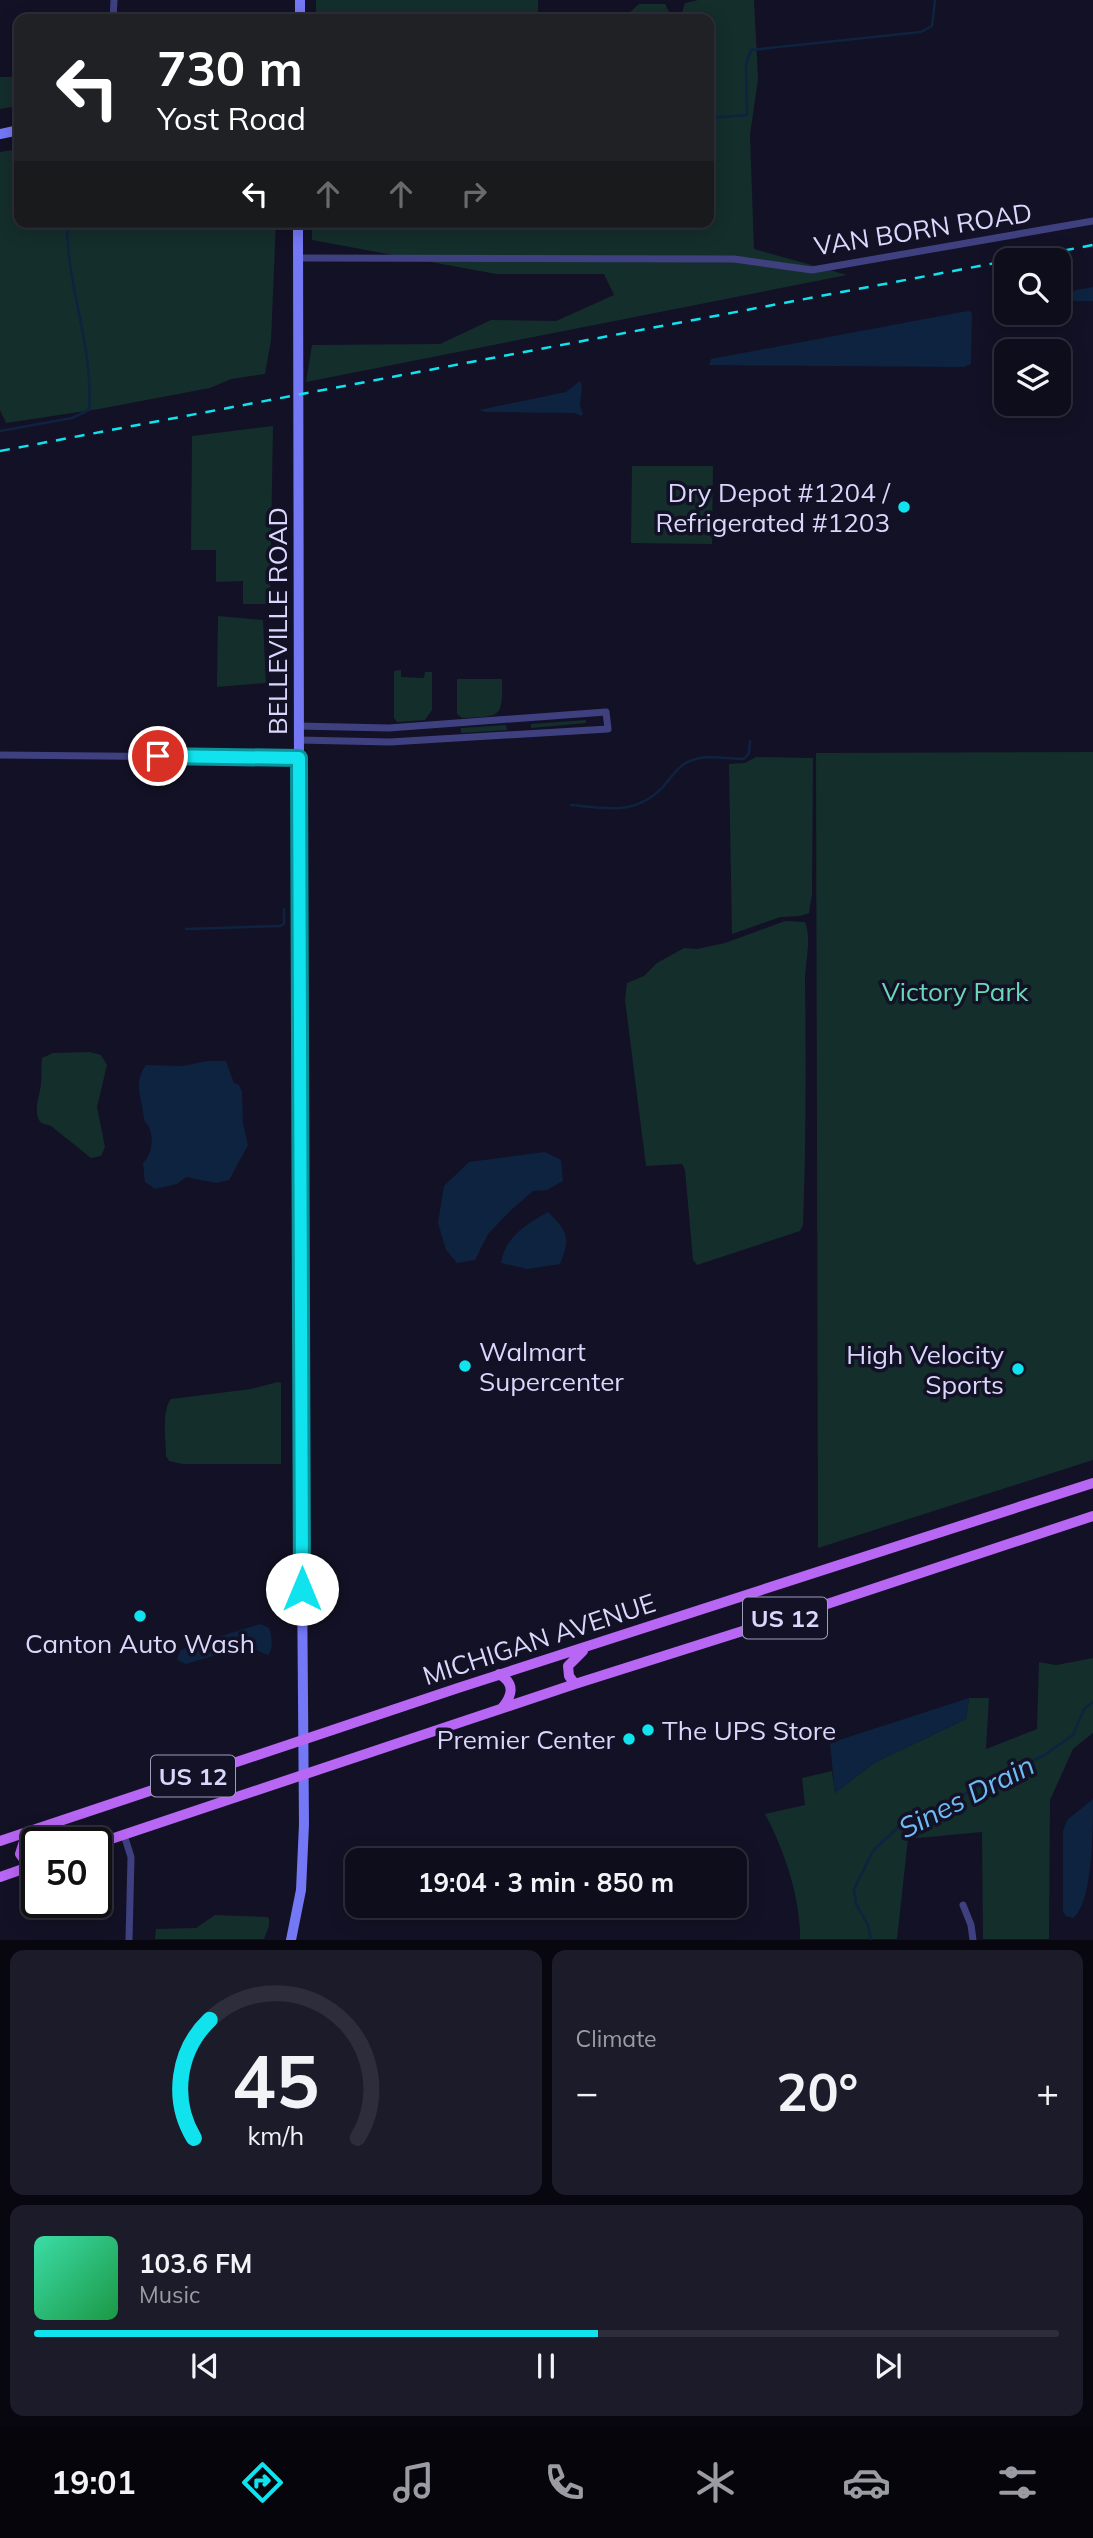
<!DOCTYPE html>
<html lang="en">
<head>
<meta charset="utf-8">
<style>
	body { margin:0; font-family:Mulish,sans-serif; background:#1c1b29; color:#f1f3f6; height:100vh; display:flex; flex-direction:column; font-size:26px; white-space:nowrap }
	* { box-sizing:border-box; margin:0 }
	p { font-size:23px; color:#9b9ca3 }
	.icon { flex:none; width:38px; height:38px; fill:none; stroke:currentColor; stroke-width:2; stroke-linecap:round; stroke-linejoin:round }
	.map { position:relative; height:1940px; overflow:hidden }
	.panel { display:flex; flex-direction:column; gap:10px; padding:10px; background:#08070f; flex:1 }
	.panel>* { flex:none }
	.banner { position:absolute; left:14px; top:14px; width:700px; height:214px; border-radius:14px; box-shadow:0 4px 18px #0003,0 0 0 2px #2e2d3b; background:#202124; color:#fff; overflow:hidden }
	.controls { position:absolute; left:994px; top:248px; display:grid; gap:14px }
	.controls a { display:grid; place-items:center; width:77px; height:77px; border-radius:14px; background:#0e0d1c; box-shadow:0 4px 18px #0003,0 0 0 2px #2e2d3b; font-size:35px }
	.speed { position:absolute; left:21px; top:1827px; display:flex; gap:14px; font-size:35px; font-weight:700; text-align:center }
	.speed>* { display:grid; place-content:center; width:91px; height:91px; border-radius:50%; background:#0e0d1c; box-shadow:0 4px 18px #0003,0 0 0 2px #2e2d3b; line-height:1 }
	.speed .limit { border:4px solid #111; border-radius:10px; background:#fff; color:#111 }
	.pin { position:absolute; display:grid; place-items:center; width:60px; height:60px; color:#fff; margin:-30px; border:4px solid #fff; border-radius:50%; box-shadow:0 2px 7px #0007 }
	.me { position:absolute; width:77px; margin:-38px; rotate:0deg; stroke-linejoin:round; filter:drop-shadow(0 0 5px #0008) }
	.turn { display:flex; align-items:center; gap:24px; height:147px; padding:0 28px; font-size:32px }
	.turn .icon { width:91px; height:91px; stroke-width:2.5 }
	.turn b { display:block; font-size:49px; line-height:60px }
	.lanes { display:flex; align-items:center; height:66px; padding:0 28px; background:#0003; justify-content:center; gap:35px; direction:ltr }
	.lanes .off { opacity:.35 }
	.big { font-size:52px; font-weight:700; line-height:1.1 }
	.panel .widget { flex:1; display:flex; flex-direction:column; justify-content:center; gap:10px; min-width:0; padding:0 24px; border-radius:14px; background:#1c1b29 }
	.panel .dial { align-items:center; gap:0 }
	.dial svg { height:182px; overflow:visible; fill:none; stroke:#2e2d3b; stroke-width:7; stroke-linecap:round; text-anchor:middle }
	.dial text { fill:#f1f3f6; stroke:none }
	.song { display:flex; align-items:center; gap:21px }
	.cover { width:84px; height:84px; border-radius:10px; background:linear-gradient(135deg,hsl(160 70% 55%),hsl(140 70% 35%)) }
	.played { height:7px; border-radius:4px; background:linear-gradient(90deg,#11e3ee 55%,#2e2d3b 55%) }
	.keys { display:flex; justify-content:space-around; direction:ltr }
	.heat { display:flex; justify-content:space-between; align-items:center; font-size:38px; direction:ltr }
	.panel .tiles { flex:1; display:grid; gap:10px; grid-template-columns:1fr 1fr }
	.widget:last-child { grid-column:span 2 }
	.trip { position:absolute; left:345px; top:1848px; width:402px; height:70px; border-radius:14px; background:#0e0d1c; box-shadow:0 4px 18px #0003,0 0 0 2px #2e2d3b; font-weight:700; line-height:70px; text-align:center }
	.menu { display:flex; height:112px; justify-content:space-around; align-items:center; background:#06050b; color:#9b9ca3 }
	.menu .icon { width:49px; height:49px }
	.menu .selected { color:#11e3ee }
	.menu b { font-size:32px; color:#f1f3f6 }
	.map>svg:first-child { display:block }
	.green { fill:#142e2c }
	.water { fill:#0e2340 }
	.lines { fill:none; stroke-linecap:round; stroke-linejoin:round }
	.stream { stroke:#0e2340; stroke-width:2.5 }
	.street { stroke:#3f4080; stroke-width:7 }
	.secondary { stroke:#7578f5; stroke-width:10 }
	.primary { stroke:#b866f4; stroke-width:10 }
	.rail { stroke:#11e3ee; stroke-width:2.5; stroke-dasharray:10 9; stroke-linecap:butt }
	.route-casing { stroke:#0b949b; stroke-width:18 }
	.route { stroke:#11e3ee; stroke-width:12 }
	.poi-dot { fill:#11e3ee; stroke:#131125; stroke-width:2.5 }
	.labels { text-anchor:middle; dominant-baseline:central; stroke-width:7; stroke-linejoin:round; paint-order:stroke }
	.shield { fill:#131125; stroke:#9e9cbc; stroke-width:2 }
	.shield-label { font-size:24px; font-weight:bold; fill:#dad7fc }
	.street-label { font-size:26px; fill:#dad7fc; stroke:#131125 }
	.poi-label { font-size:26px; fill:#dad7fc; stroke:#131125; text-anchor:end }
	.park-label { font-size:26px; fill:#68d8b6; stroke:#131125 }
	.water-label { font-size:28px; font-style:italic; fill:#6dbcf5; stroke:#131125 }
</style>
</head>
<body>
<div class="map">
<svg width="1093" height="1940" viewBox="0 0 1093 1940">
	<rect width="100%" height="100%" fill="#131125"/>
	<path class="green" d="M316,0h222v19h-222z
		M698,0h56l4,79 -8,56 4,114 93,26 -541,107 6,-37 128,-1 51,-24 65,1 58,-26 -10,-21h-108l-184,-34v-18h397v-203h-29l5,-16z
		M639,4h26l8,15h-31l-12,-7z
		M0,77h19v29l-19,3z
		M19,149v73h257l-5,118 -6,34 -34,5 -21,9 -111,21 -93,14 -6,-13v-258z
		M273,426l-3,178h-27v-23l-27,1v-32h-25l1,-114z
		M632,466h81l-1,78 -81,-1z
		M218,616l45,4 3,63 -49,4z
		M401,670v7l23,1 1,-6h7v38l-7,10 -28,2 -3,-4v-47z
		M457,679h45c1,41 -2,37 -40,39l-5,-4z
		M586,720v3l-55,5v-4z
		M506,725l1,5 -46,3v-5z
		M1093,752v708l-275,88 -2,-795z
		M756,757l57,1 -1,136 -3,19 -9,3 -20,1 -48,17 -3,-170 16,-1z
		M785,921l20,1c7,17 0,40 0,59 1,81 1,163 -2,244l-3,6 -103,34 -4,-5 -8,-90 -3,-6 -36,2 -21,-166 2,-17 17,-7 13,-13 27,-15 13,1 28,-6z
		M90,1052l11,3 6,10 -10,42 8,40 -4,9 -10,2 -40,-32 -10,-3c-9,-12 -1,-26 0,-40 1,-8 0,-16 1,-25l11,-5z
		M278,1382l3,1v81h-98l-14,-3 -3,-5c0,-16 -5,-44 5,-57l80,-10z
		M1093,1658v75l-20,16 -23,51 -1,139h-66l-1,-107 -74,7 -11,100h-97c1,-40 -16,-90 -35,-125l40,-9 -3,-27 30,-7 3,22 39,-30 92,-44 3,-21h20l-3,51 51,-20 2,-67 17,3z
		M215,1915l52,2 2,1v8l-5,13h-109l1,-10 40,-1z"/>
	<path class="water" d="M1093,287v14h-34v-8z
		M962,312l8,-1 2,3 -1,50 -7,3 -255,-2 2,-6z
		M580,381l2,4 -2,20 3,9 -2,2 -6,-3 -90,-1 -6,-2 87,-18z
		M207,1061h19l8,22 5,2 3,7 1,31 5,22 -19,35 -13,3 -30,-6 -9,7 -22,5 -10,-7 -2,-19c11,-11 12,-31 1,-43 -1,-20 -12,-36 2,-55l37,1z
		M545,1152l16,8 2,21 -16,9 -14,1 -24,21 -21,22 -13,26 -18,3 -11,-13 -8,-27 6,-37 25,-24z
		M548,1212c20,20 23,25 12,52l-33,5 -26,-6c4,-26 25,-39 47,-51z
		M260,1624l9,4c3,9 5,20 -1,27l-22,-9 -60,18 -9,-4 3,-9 9,-5z
		M969,1698l-3,21 -92,44 -39,30 -5,-50z
		M1093,1799c0,28 0,105 -20,119l-7,-2 -3,-5v-80l4,-11z"/>
	<g class="lines">
		<path class="stream" d="M709,118l38,-3 -1,-50 5,-15 170,-18 11,-6 3,-26
			M0,431l72,-13 17,-8c5,-63 -23,-125 -22,-188
			M571,805c36,3 64,11 92,-18 8,-9 15,-22 27,-26 15,-7 38,-2 54,-2l5,-6 1,-12
			M186,929l94,-3 4,-2v-15
			M871,1940l-3,-15 -12,-21 -2,-15 19,-38 27,-26 36,-15 62,-34 45,-20 30,-21 11,-26 9,-7"/>
		<path class="street" d="M113,19l1,-19
			M298,258l436,1 78,11 281,-49
			M298,726l91,2 217,-16 2,17 -218,13 -92,-2
			M0,755l299,3
			M124,1835l7,22 -2,83
			M963,1905l8,20 2,15"/>
		<path class="secondary" d="M300,19v-19
			M0,134l19,-4
			M291,1940l10,-50 3,-66 -4,-499 -2,-1103"/>
		<path class="primary" d="M499,1674c17,10 13,22 3,34
			M575,1684l-6,-8 -1,-10 15,-15
			M27,1832l-7,22 9,12
			M0,1841l458,-153 635,-205
			M96,1844l479,-160 237,-75 281,-93
			M0,1877l37,-13"/>
		<path class="rail" d="M1008,261l85,-16
			M0,451l1006,-190"/>
	</g>
	<g class="lines">
		<defs>
			<path id="route" d="M158,756l141,2 3,831"/>
		</defs>
		<use href="#route" class="route-casing"/>
		<use href="#route" class="route"/>
	</g>
	<g class="poi-dot">
		<circle cx="904" cy="507" r="7"/>
		<circle cx="465" cy="1366" r="7"/>
		<circle cx="1018" cy="1369" r="7"/>
		<circle cx="140" cy="1616" r="7"/>
		<circle cx="648" cy="1730" r="7"/>
		<circle cx="629" cy="1739" r="7"/>
	</g>
	<g class="labels">
		<g class="shield">
			<rect x="743" y="1597.5" width="84" height="41" rx="5"/>
			<rect x="151" y="1755.5" width="84" height="41" rx="5"/>
		</g>
		<g class="shield-label">
			<text x="785" y="1618">US 12</text>
			<text x="193" y="1776">US 12</text>
		</g>
		<g class="street-label">
			<text transform="translate(923 229) rotate(-9)">VAN BORN ROAD</text>
			<text transform="translate(277 621) rotate(-90)">BELLEVILLE ROAD</text>
			<text transform="translate(539 1639) rotate(-18)">MICHIGAN AVENUE</text>
		</g>
		<g class="poi-label">
			<text x="890" y="492">Dry Depot #1204 /<tspan x="890" dy="30">Refrigerated #1203</tspan></text>
			<text x="479" y="1351" text-anchor="start">Walmart<tspan x="479" dy="30">Supercenter</tspan></text>
			<text x="1004" y="1354">High Velocity<tspan x="1004" dy="30">Sports</tspan></text>
			<text x="140" y="1643" text-anchor="middle">Canton Auto Wash</text>
			<text x="662" y="1730" text-anchor="start">The UPS Store</text>
			<text x="615" y="1739">Premier Center</text>
		</g>
		<g class="park-label">
			<text x="955" y="991">Victory Park</text>
		</g>
		<g class="water-label">
			<text transform="translate(966 1796) rotate(-27)">Sines Drain</text>
		</g>
	</g>
</svg>
<div class="controls">
<a><svg class="icon" aria-label="search" viewBox="0 0 24 24"><circle cx="10" cy="10" r="6"/><path d="M15 15l6 6"/></svg></a>
<a><svg class="icon" aria-label="layers" viewBox="0 0 24 24"><path d="M12 4l9 5-9 5-9-5zM3 14l9 5 9-5"/></svg></a>
</div>
<div class="speed"><div class="limit">50</div></div>
<div class="pin" style="left:158px;top:756px;background:#d93025"><svg class="icon" aria-label="arrive" viewBox="0 0 24 24"><path d="M6 21V4h12l-3 4 3 4H6"/></svg></div>
<svg class="me" style="left:302px;top:1589px" viewBox="-20 -20 40 40"><circle r="19" fill="#fff"/><path d="M0-13L10 11 0 6-10 11z" fill="#11e3ee"/></svg>
<div class="trip">19:04 · 3 min · 850 m</div>
<div class="banner">
<div class="turn"><svg class="icon" aria-label="left" viewBox="0 0 24 24"><path d="M17 20v-9H6M10 6l-5 5 5 5"/></svg><div><b>730 m</b>Yost Road</div></div>
<div class="lanes"><svg class="icon" aria-label="left" viewBox="0 0 24 24"><path d="M17 20v-9H6M10 6l-5 5 5 5"/></svg><svg class="icon off" aria-label="ahead" viewBox="0 0 24 24"><path d="M12 20V5M6 11l6-6 6 6"/></svg><svg class="icon off" aria-label="ahead" viewBox="0 0 24 24"><path d="M12 20V5M6 11l6-6 6 6"/></svg><svg class="icon off" aria-label="right" viewBox="0 0 24 24"><path d="M7 20v-9h11M14 6l5 5-5 5"/></svg></div>
</div>
</div>
<section class="panel">
<div class="tiles">
<div class="widget dial"><svg viewBox="0 0 100 80">
<path d="M14 69A42 42 0 1 1 86 69"/>
<path d="M14 69A42 42 0 0 1 21 17" stroke="#11e3ee"/>
<text x="50" y="56" font-size="32" font-weight="700">45</text>
<text x="50" y="72" font-size="11">km/h</text>
</svg></div>
<div class="widget"><p>Climate</p>
<div class="heat"><a>−</a><b class="big">20°</b><a>+</a></div>
</div>
<div class="widget">
<div class="song"><i class="cover"></i><div><b>103.6 FM</b><p>Music</p></div></div>
<div class="played"></div>
<div class="keys"><svg class="icon" aria-label="previous" viewBox="0 0 24 24"><path d="M18 5L8 12l10 7zM5 5v14"/></svg><svg class="icon" aria-label="pause" viewBox="0 0 24 24"><path d="M8 5v14M16 5v14"/></svg><svg class="icon" aria-label="next" viewBox="0 0 24 24"><path d="M6 5l10 7-10 7zM19 5v14"/></svg></div>
</div>
</div>
</section>
<nav class="menu">
<b>19:01</b>
<svg class="icon selected" aria-label="directions" viewBox="0 0 24 24"><path d="M12 3l9 9-9 9-9-9zM9 14v-3h6M13 9l2 2-2 2"/></svg>
<svg class="icon" aria-label="music" viewBox="0 0 24 24"><path d="M9 18V5l10-2v13"/><circle cx="6" cy="18" r="3"/><circle cx="16" cy="16" r="3"/></svg>
<svg class="icon" aria-label="phone" viewBox="0 0 24 24"><path d="M5 4h4l2 5-3 2q2 4 5 5l2-3 5 2v4C11 20 4 13 5 4z"/></svg>
<svg class="icon" aria-label="climate" viewBox="0 0 24 24"><path d="M12 3v18M4 7l16 10M4 17L20 7"/></svg>
<svg class="icon" aria-label="car" viewBox="0 0 24 24"><path d="M5 17H2v-5l4-1 3-4h7l3 4 3 1v5h-3M9 17h6M6 11h13"/><circle cx="7" cy="17" r="2"/><circle cx="17" cy="17" r="2"/></svg>
<svg class="icon" aria-label="filters" viewBox="0 0 24 24"><path d="M4 7h16M4 17h16"/><circle cx="9" cy="7" r="2"/><circle cx="15" cy="17" r="2"/></svg>
</nav>
</body>
</html>
